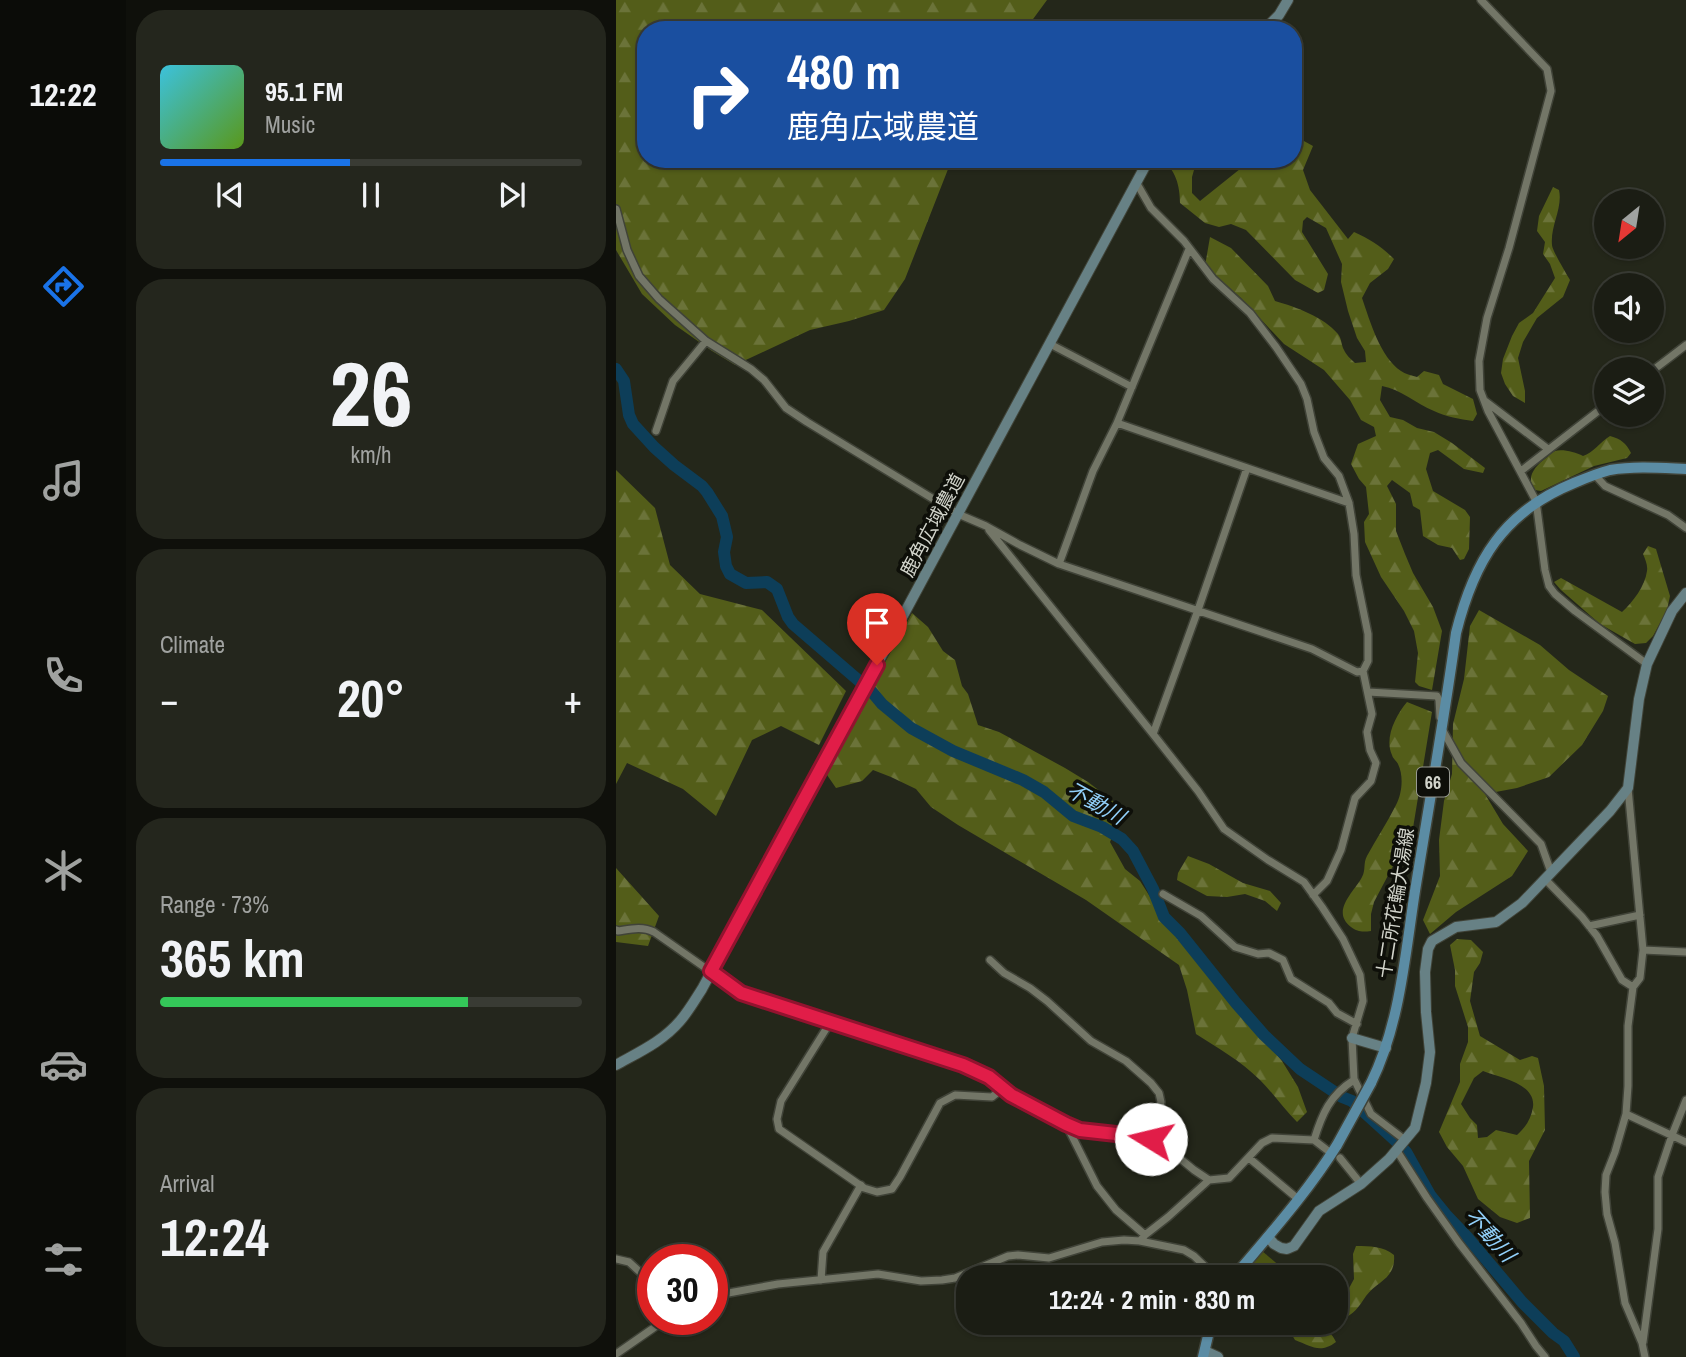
<!DOCTYPE html>
<html lang="en">
<head>
<meta charset="utf-8">
<style>
	body { margin:0; font-family:"Archivo Narrow","Noto Sans JP",sans-serif; background:#24261d; color:#f1f3f6; height:100vh; display:flex; flex-direction:column; font-size:26px; white-space:nowrap }
	* { box-sizing:border-box; margin:0 }
	p { font-size:23px; color:#a0a2a0 }
	.icon { flex:none; width:38px; height:38px; fill:none; stroke:currentColor; stroke-width:2; stroke-linecap:round; stroke-linejoin:round }
	.map { position:relative; flex:1; overflow:hidden }
	.sheet { display:flex; flex-direction:column; gap:10px; padding:10px; background:#0f100b; width:490px }
	.sheet>* { flex:none }
	.guide { position:absolute; left:21px; top:21px; width:665px; height:147px; border-radius:28px; box-shadow:0 2px 5px #0004,0 0 0 2px #393b34; background:#1a4fa0; color:#fff; overflow:hidden }
	.needle { width:46px; rotate:210deg }
	.fabs { position:absolute; left:978px; top:189px; display:grid; gap:14px }
	.fabs a { display:grid; place-items:center; width:70px; height:70px; border-radius:50%; background:#1b1d14; box-shadow:0 2px 5px #0004,0 0 0 2px #393b34; font-size:35px }
	.speed { position:absolute; left:21px; top:1244px; display:flex; gap:14px; font-size:35px; font-weight:700; text-align:center }
	.speed>* { display:grid; place-content:center; width:91px; height:91px; border-radius:50%; background:#1b1d14; box-shadow:0 2px 5px #0004,0 0 0 2px #393b34; line-height:1 }
	.speed .limit { border:10px solid #d22; background:#fff; color:#111 }
	.pin { position:absolute; display:grid; place-items:center; width:60px; height:60px; color:#fff; margin:-72px -30px; border-radius:50% 50% 50% 0; rotate:-45deg; box-shadow:0 0 7px #0007 }
	.pin .icon { rotate:45deg }
	.me { position:absolute; width:77px; margin:-38px; rotate:279deg; stroke-linejoin:round; filter:drop-shadow(0 0 5px #0008) }
	.turn { display:flex; align-items:center; gap:24px; height:147px; padding:0 35px; font-size:32px }
	.turn .icon { width:91px; height:91px; stroke-width:2.5 }
	.turn b { display:block; font-size:49px; line-height:60px }
	.big { font-size:52px; font-weight:700; line-height:1.1 }
	.sheet .tile { flex:1; display:flex; flex-direction:column; justify-content:center; gap:10px; min-width:0; padding:0 24px; border-radius:28px; background:#24261d }
	.sheet .dial { align-items:center; gap:0 }
	.dial b { font-size:91px; line-height:1 }
	.song { display:flex; align-items:center; gap:21px }
	.cover { width:84px; height:84px; border-radius:10px; background:linear-gradient(135deg,hsl(190 70% 55%),hsl(90 70% 35%)) }
	.played { height:7px; border-radius:4px; background:linear-gradient(90deg,#1a73e8 45%,#393b34 45%) }
	.keys { display:flex; justify-content:space-around; direction:ltr }
	.heat { display:flex; justify-content:space-between; align-items:center; font-size:38px; direction:ltr }
	.charge { height:10px; border-radius:5px; background:linear-gradient(90deg,#34c759 73%,#393b34 0) }
	.trip { position:absolute; left:340px; top:1265px; width:392px; height:70px; border-radius:28px; background:#1b1d14; box-shadow:0 2px 5px #0004,0 0 0 2px #393b34; font-weight:700; line-height:70px; text-align:center }
	main { display:flex; flex:1; min-height:0 }
	.tab-bar { display:flex; flex-direction:column; width:126px; justify-content:space-around; align-items:center; background:#0b0c08; color:#a0a2a0 }
	.tab-bar .icon { width:49px; height:49px }
	.tab-bar .on { color:#1a73e8 }
	.tab-bar b { font-size:32px; color:#f1f3f6 }
	.map>svg:first-child { display:block }
	.forest { fill:url(#forest-firs); fill-rule:evenodd }
	.park { fill:url(#park-crowns) }
	.lines { fill:none; stroke-linecap:round; stroke-linejoin:round }
	.river { stroke:#0d3e59; stroke-width:12 }
	.street-casing { stroke:#404338; stroke-width:10 }
	.secondary-casing { stroke:#404338; stroke-width:12 }
	.primary-casing { stroke:#404338; stroke-width:13 }
	.street { stroke:#737667; stroke-width:7 }
	.secondary { stroke:#678185; stroke-width:10 }
	.primary { stroke:#5b8ca4; stroke-width:10 }
	.primary-bridge-casing { stroke:#404338; stroke-width:13; stroke-linecap:butt }
	.primary-bridge { stroke:#5b8ca4; stroke-width:10 }
	.route-casing { stroke:#92132f; stroke-width:18 }
	.route { stroke:#e11d48; stroke-width:12 }
	.labels { text-anchor:middle; dominant-baseline:central; stroke-width:7; stroke-linejoin:round; paint-order:stroke }
	.shield { fill:#0e0f09; stroke:#979991; stroke-width:2 }
	.shield-label { font-size:18px; font-weight:bold; fill:#d2d4cb }
	.street-label { font-size:19px; fill:#d2d4cb; stroke:#0e0f09 }
	.water-label { font-size:21px; font-style:italic; fill:#92d0fa; stroke:#0e0f09 }
</style>
</head>
<body>
<main>
<nav class="tab-bar">
<b>12:22</b>
<svg class="icon on" aria-label="directions" viewBox="0 0 24 24"><path d="M12 3l9 9-9 9-9-9zM9 14v-3h6M13 9l2 2-2 2"/></svg>
<svg class="icon" aria-label="music" viewBox="0 0 24 24"><path d="M9 18V5l10-2v13"/><circle cx="6" cy="18" r="3"/><circle cx="16" cy="16" r="3"/></svg>
<svg class="icon" aria-label="phone" viewBox="0 0 24 24"><path d="M5 4h4l2 5-3 2q2 4 5 5l2-3 5 2v4C11 20 4 13 5 4z"/></svg>
<svg class="icon" aria-label="climate" viewBox="0 0 24 24"><path d="M12 3v18M4 7l16 10M4 17L20 7"/></svg>
<svg class="icon" aria-label="car" viewBox="0 0 24 24"><path d="M5 17H2v-5l4-1 3-4h7l3 4 3 1v5h-3M9 17h6M6 11h13"/><circle cx="7" cy="17" r="2"/><circle cx="17" cy="17" r="2"/></svg>
<svg class="icon" aria-label="filters" viewBox="0 0 24 24"><path d="M4 7h16M4 17h16"/><circle cx="9" cy="7" r="2"/><circle cx="15" cy="17" r="2"/></svg>
</nav>
<section class="sheet">
<div class="tile">
<div class="song"><i class="cover"></i><div><b>95.1 FM</b><p>Music</p></div></div>
<div class="played"></div>
<div class="keys"><svg class="icon" aria-label="previous" viewBox="0 0 24 24"><path d="M18 5L8 12l10 7zM5 5v14"/></svg><svg class="icon" aria-label="pause" viewBox="0 0 24 24"><path d="M8 5v14M16 5v14"/></svg><svg class="icon" aria-label="next" viewBox="0 0 24 24"><path d="M6 5l10 7-10 7zM19 5v14"/></svg></div>
</div>
<div class="tile dial"><b>26</b><p>km/h</p></div>
<div class="tile"><p>Climate</p>
<div class="heat"><a>−</a><b class="big">20°</b><a>+</a></div>
</div>
<div class="tile"><p>Range · 73%</p><b class="big">365 km</b><div class="charge"></div></div>
<div class="tile"><p>Arrival</p><b class="big">12:24</b></div>
</section>
<div class="map">
<svg width="1070" height="1357" viewBox="0 0 1070 1357">
	<defs>
		<pattern id="forest-firs" width="22" height="20" patternUnits="userSpaceOnUse" patternTransform="scale(1.75)"><rect width="22" height="20" fill="#535d19"/><path d="M5 1l3.5 6h-7zM16 11l3.5 6h-7z" fill="#6b7339"/></pattern>
		<pattern id="park-crowns" width="20" height="18" patternUnits="userSpaceOnUse" patternTransform="scale(1.75)"><rect width="20" height="18" fill="#4b5413"/><path d="M2 6a3 3 0 1 1 6 0M12 15a3 3 0 1 1 6 0" fill="none" stroke="#646c34"/></pattern>
	</defs>
	<rect width="100%" height="100%" fill="#24271a"/>
	<path class="forest" d="M0,0h431l-22,30h-379v129h306l-47,120 -21,31 -35,11 -39,9 -75,35 -23,-14 -37,-26 -33,-31 -26,-44z
		M677,135l20,11 -10,24 7,20 38,49 6,-7c16,7 28,15 40,27l-6,10 -18,14 -8,15c8,23 18,59 39,73 4,3 10,4 16,6l7,-6 15,4 4,9 30,15 4,15 -4,7c-13,-2 -27,-4 -39,-10 -18,-7 -33,-22 -52,-25l-2,14 10,17 13,3 14,8 17,4 18,11 33,25 -2,5 -19,-4 -26,-19 -8,3 -4,16 7,22 32,19 5,7 -1,32 -5,10 -4,1 -8,-12 -14,-3 -15,-9 -3,-26 -7,-4 -3,-13 -18,-13 -5,6 9,18v27l9,23 8,19 20,34 9,24 -10,59 -13,-4 -4,-4 3,-29 -4,-22 -10,-20 -23,-34 -16,-35 -1,-20 5,-8 -3,-27 -7,-8 -8,-15 7,-20 18,-8 -2,-9 -13,-7 -11,-20 -26,-30 -40,-26 -43,-46 -36,-32 5,-29 21,11 37,38 7,15c21,6 49,16 63,33 4,5 3,11 6,16 2,5 7,9 11,13l11,-1 -1,-11 -8,-13 -9,-27 -7,-29 1,-18 -16,-36 -19,-11 -4,4 -1,11 26,42 -4,16 -6,3 -23,-13 -49,-50 -15,-6 -12,3 -14,-4 -25,-20c0,-16 -4,-35 -20,-44h33l3,4 -4,14v16l8,8 50,-40v-2h43z
		M937,187l6,3c4,18 -9,36 -7,55 0,5 14,28 18,35l-7,17 -26,21 -14,24 -5,16 7,33v12l-12,-7 -8,-12 -4,-11 2,-14 9,-23 7,-13 14,-10 22,-35 -5,-14 -7,-10 2,-12 -8,-11 2,-15z
		M994,436c11,3 16,7 21,17l-4,5 -33,8 -53,25 -6,-1c-10,-12 0,-24 11,-32 3,-2 5,-5 9,-7 8,-2 20,1 28,5 10,-3 17,-14 27,-20z
		M0,470l39,38 15,57 30,29 62,16 84,81 -27,54 -38,-19 -29,14 -36,76 -33,-27 -56,-26 -11,21z
		M1032,546l8,3 14,47 -3,14 -14,26 -7,7 -11,1 -35,-20 -39,-34 -7,-8 7,-4 61,34c11,-10 23,-26 25,-41 1,-6 -2,-12 -4,-17z
		M863,610l61,35 29,25 39,26 -5,15 -21,34 -33,32 -32,11 -32,6 18,30 25,27 -16,25 -56,36 -26,22 -7,-14 17,-44 -1,-36 5,-39 8,-27 1,-50 11,-45 6,-53z
		M296,613l16,14 15,24 12,9 7,26 6,8 10,31 21,7 66,36 23,14 30,23 2,14 -10,23 15,27 15,12 21,33 121,147 16,26 9,25 -10,10c-13,-13 -24,-29 -37,-42 -19,-19 -42,-32 -64,-46l-9,-44 -8,-25 -93,-65 -128,-75 -27,-18 -15,-18 -25,-12 -18,-7 -11,11 -26,7 -11,-16z
		M791,702l25,10 -19,116 -39,74 -3,12v17c-9,1 -13,1 -20,-4 -21,-16 4,-36 11,-50 4,-7 1,-14 5,-21 9,-17 20,-33 29,-51 6,-11 8,-29 2,-41 -1,-3 -5,-5 -6,-9 -8,-17 4,-40 15,-53z
		M572,856l21,8 34,19 27,8 11,12 -4,8 -12,-10 -20,-7 -18,3 -20,-1 -30,-16 1,-7z
		M0,868l43,48 -11,30 -32,-4z
		M841,939l14,1 12,12 -3,11 -6,9 -4,29 10,35 40,24 12,-4 6,2 6,28 1,44 -16,31 1,57 -13,5 -17,-6 -22,-18 -15,-33 -16,-19 -8,-15 21,-50v-18l8,-22v-15l-13,-41v-16l-5,-25zM867,1071c17,7 53,12 50,36 -2,12 -7,20 -16,28l-21,-5 -9,7 -9,1 -1,-13 -7,-7 -9,-14 13,-26z
		M740,1246c14,0 27,0 38,9 2,24 -17,26 -28,41 -7,10 -12,20 -25,22v-15l13,-24 -1,-25z
		M702,1328c9,2 14,5 18,14 -16,12 -25,4 -41,-2l-3,-5 3,-6z"/>
	<path class="park" d="M646,1251l26,22 -4,4 -45,1z"/>
	<g class="lines">
		<path class="river" d="M0,369l8,12 5,34 4,9 21,23 20,18 28,21 5,6 15,24 5,21 -3,15 2,14 4,8 16,9 21,-1 10,7 11,28 5,7 79,68 10,12 29,24 42,23 70,29 21,12 29,24 29,11 20,12 11,12 20,38 11,28 16,16 56,70 28,32 36,34 42,28 10,4 44,40 10,11 24,43 17,21 21,22 54,64 31,31 11,8 10,16"/>
		<defs>
			<path id="street" d="M865,0l66,69 4,22 -42,157 -22,70 -8,43 1,29 8,21 48,90 9,69 4,16 6,8 20,17 72,53
				M520,182l15,26 33,33 29,38 37,34 26,34 25,37 6,15 7,33 10,26 15,18 10,27 5,31 2,41 12,59v27l-5,10 9,43 -5,18 3,18 6,13 -5,18 -16,17 -14,52 -14,31 -14,14
				M0,209l11,41 12,26 20,23 47,42 45,28 13,11 22,28 21,14 151,92 28,12 34,19 39,19 253,85 45,23 6,-1
				M434,344l82,43
				M1036,371l34,-26
				M869,401l63,48
				M501,423l232,80
				M40,431l17,-50 33,-40
				M905,471l85,-66
				M979,475l10,11 63,29 18,13
				M373,530l164,204 45,57 26,38 44,31 36,22 18,25 21,32 17,36 3,26 -11,37 2,41 17,35 34,26
				M443,564l34,-93 24,-48 72,-174
				M752,692l69,4 2,4 1,17
				M826,729l19,34 80,81 10,28
				M537,734l45,-124 49,-142
				M1012,788l15,162 -3,28 -7,9 -5,39v60l-2,28 -11,38 -9,23 -1,17 2,22 8,29 10,60 17,40 3,14
				M929,879l37,38 15,19 25,44 11,7
				M547,894l38,22 34,31 23,7 11,-1 14,7 8,19 38,24 8,10 20,11
				M973,926l51,-11
				M0,930l2,1c13,-2 24,-5 36,1l87,61 222,72 26,12 22,18 55,29 14,6 54,6 17,3 21,13 22,18 15,10
				M1027,950l43,2
				M374,960l14,13 26,15 17,13 44,40 35,20 25,22 8,10 2,9 -10,37
				M215,1021l-50,80 -4,18 2,10 85,59 13,4 15,-3 8,-12 40,-74 15,-8 37,2 11,-9
				M1010,1114l60,28
				M450,1124l31,62 19,24 29,25
				M698,1140c8,-26 16,-45 40,-60
				M781,1151l30,47 32,45 62,80 15,23 9,11
				M633,1158l49,41
				M724,1158l21,26
				M524,1241l5,-6 23,-18 41,-37 20,-2 33,-35 10,-5 42,2 13,10
				M0,1259l13,3 24,22
				M205,1280l2,-28 38,-67
				M96,1296l66,-12 100,-10 43,7 21,-1 13,-2 53,-22 10,-1 31,3 53,-16 22,-2 16,1 44,9 10,6 23,22
				M1027,1342l15,-113v-52l14,-42 14,-35
				M0,1354l49,-34"/>
			<path id="secondary" d="M648,30l15,-15 9,-15
				M736,1038l34,10
				M0,1065c23,-13 46,-23 64,-44 8,-9 15,-21 22,-32l447,-830
				M652,1237l6,7 7,4 6,1 7,-3 25,-35 42,-27 28,-25 26,-31 11,-45 4,-31 -4,-40 -1,-40 3,-23 4,-8 24,-14 40,-5 26,-19 88,-92 18,-23 11,-89 8,-35 25,-53 14,-18
				M589,1351l13,6"/>
			<path id="primary" d="M755,1083c29,-59 34,-128 44,-192 14,-86 29,-171 41,-258 18,-72 47,-121 118,-150 12,-5 24,-10 36,-13 25,-4 51,-2 76,-1
				M617,1278c36,-43 74,-85 104,-133
				M587,1357l8,-34"/>
		</defs>
		<use href="#street" class="street-casing"/>
		<use href="#secondary" class="secondary-casing"/>
		<use href="#primary" class="primary-casing"/>
		<use href="#street" class="street"/>
		<use href="#secondary" class="secondary"/>
		<use href="#primary" class="primary"/>
		<defs>
			<path id="primary-bridge" d="M721,1145l34,-62"/>
		</defs>
		<use href="#primary-bridge" class="primary-bridge-casing"/>
		<use href="#primary-bridge" class="primary-bridge"/>
	</g>
	<g class="lines">
		<defs>
			<path id="route" d="M261,665l-166,306 30,22 222,72 26,12 22,18 55,29 14,6 54,6 17,3"/>
		</defs>
		<use href="#route" class="route-casing"/>
		<use href="#route" class="route"/>
	</g>
	<g class="labels">
		<rect class="shield" x="801" y="767.5" width="32" height="29" rx="5"/>
		<g class="shield-label">
			<text x="817" y="782">66</text>
		</g>
		<g class="street-label">
			<text transform="translate(316 525) rotate(-62)">鹿角広域農道</text>
			<text transform="translate(779 903) rotate(-81)">十二所花輪大湯線</text>
		</g>
		<g class="water-label">
			<text transform="translate(480 803) rotate(29)">不動川</text>
			<text transform="translate(874 1235) rotate(48)">不動川</text>
		</g>
	</g>
</svg>
<div class="fabs">
<a><svg class="needle" viewBox="-14 -14 28 28"><path d="M0-13l5 13h-10z" fill="#e53935"/><path d="M0 13l5-13h-10z" fill="#a0a2a0"/></svg></a>
<a><svg class="icon" aria-label="sound" viewBox="0 0 24 24"><path d="M4 9h4l5-4v14l-5-4H4zM17 9q2 3 0 6"/></svg></a>
<a><svg class="icon" aria-label="layers" viewBox="0 0 24 24"><path d="M12 4l9 5-9 5-9-5zM3 14l9 5 9-5"/></svg></a>
</div>
<div class="speed"><div class="limit">30</div></div>
<div class="pin" style="left:261px;top:665px;background:#d93025"><svg class="icon" aria-label="arrive" viewBox="0 0 24 24"><path d="M6 21V4h12l-3 4 3 4H6"/></svg></div>
<svg class="me" style="left:535px;top:1139px" viewBox="-20 -20 40 40"><circle r="19" fill="#fff"/><path d="M0-13L10 11 0 6-10 11z" fill="#e11d48"/></svg>
<div class="trip">12:24 · 2 min · 830 m</div>
<div class="guide">
<div class="turn"><svg class="icon" aria-label="right" viewBox="0 0 24 24"><path d="M7 20v-9h11M14 6l5 5-5 5"/></svg><div><b>480 m</b>鹿角広域農道</div></div>
</div>
</div>
</main>
</body>
</html>
